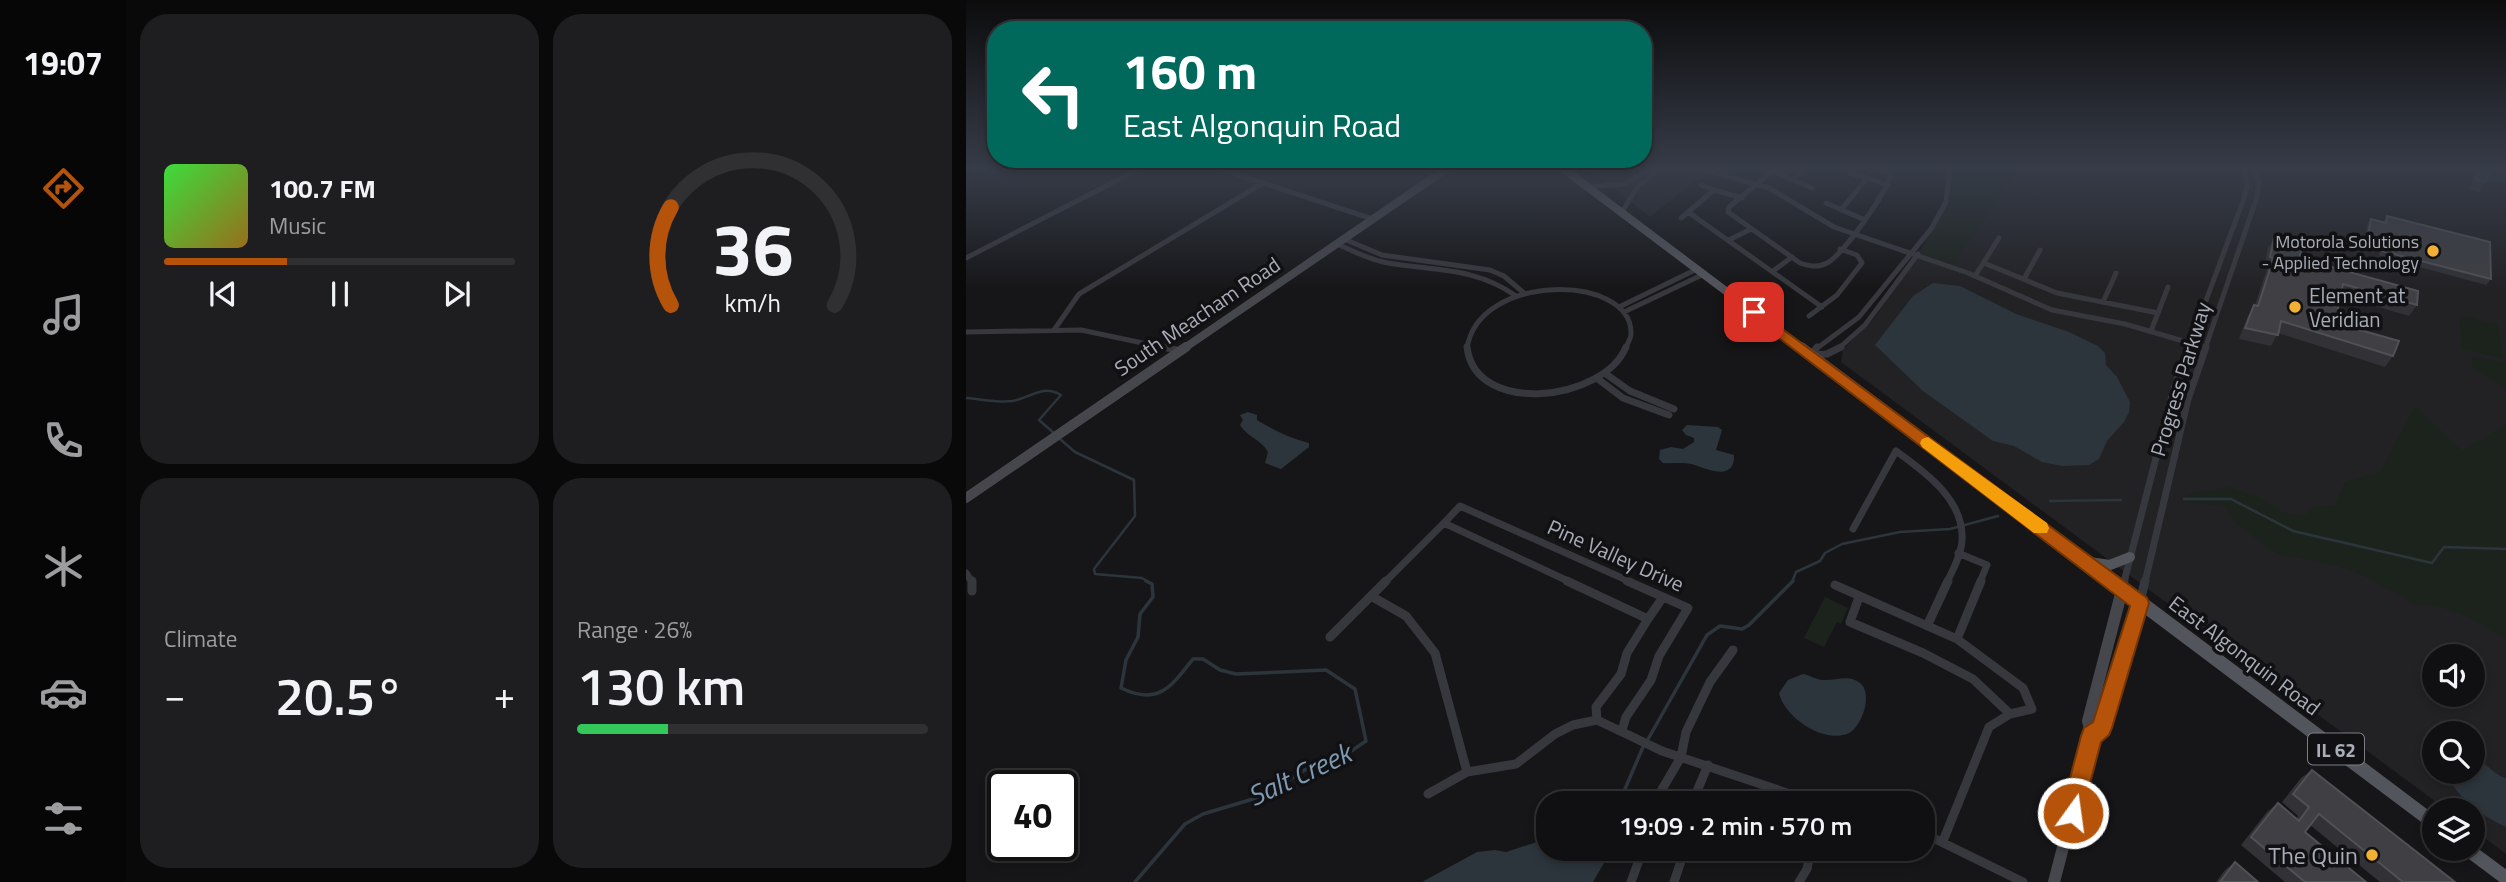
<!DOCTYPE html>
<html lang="en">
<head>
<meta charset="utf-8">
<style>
	body { margin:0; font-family:"Titillium Web",sans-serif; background:#1e1e20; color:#f1f3f6; height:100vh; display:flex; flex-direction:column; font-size:26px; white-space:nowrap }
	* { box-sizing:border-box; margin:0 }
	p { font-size:23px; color:#9c9d9f }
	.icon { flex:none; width:38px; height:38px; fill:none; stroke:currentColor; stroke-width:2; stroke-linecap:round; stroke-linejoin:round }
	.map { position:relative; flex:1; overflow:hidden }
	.drawer { display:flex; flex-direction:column; gap:14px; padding:14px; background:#09090a; width:840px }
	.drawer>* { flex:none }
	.guide { position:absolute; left:21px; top:21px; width:665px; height:147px; border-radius:28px; box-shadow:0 4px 10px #0003,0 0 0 2px #303032; background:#00695c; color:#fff; overflow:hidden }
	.buttons { position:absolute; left:1456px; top:644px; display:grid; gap:14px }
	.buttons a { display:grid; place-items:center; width:63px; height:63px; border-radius:50%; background:#101012; box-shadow:0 4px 10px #0003,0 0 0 2px #303032; font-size:35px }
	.speed { position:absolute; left:21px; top:770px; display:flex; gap:14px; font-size:35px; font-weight:700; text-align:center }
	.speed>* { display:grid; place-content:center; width:91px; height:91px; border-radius:50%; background:#101012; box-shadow:0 4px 10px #0003,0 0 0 2px #303032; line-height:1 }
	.speed .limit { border:4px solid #111; border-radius:10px; background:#fff; color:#111 }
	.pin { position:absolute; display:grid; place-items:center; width:60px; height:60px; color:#fff; margin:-30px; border-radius:14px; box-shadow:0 4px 10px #0006 }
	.me { position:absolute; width:77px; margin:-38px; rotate:14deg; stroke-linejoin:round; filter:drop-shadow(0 0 5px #0008) }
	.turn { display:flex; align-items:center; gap:24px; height:147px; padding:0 21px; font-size:32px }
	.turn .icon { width:91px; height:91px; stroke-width:2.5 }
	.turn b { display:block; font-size:49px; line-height:60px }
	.big { font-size:52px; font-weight:600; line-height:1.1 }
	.drawer .tile { flex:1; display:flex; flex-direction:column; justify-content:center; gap:10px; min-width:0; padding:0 24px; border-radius:28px; background:#1e1e20 }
	.drawer .dial { align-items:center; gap:0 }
	.dial svg { height:182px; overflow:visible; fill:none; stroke:#303032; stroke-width:7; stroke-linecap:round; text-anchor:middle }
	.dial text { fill:#f1f3f6; stroke:none }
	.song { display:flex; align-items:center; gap:21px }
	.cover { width:84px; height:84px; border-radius:10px; background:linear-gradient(135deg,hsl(120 70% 55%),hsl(40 70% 35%)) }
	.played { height:7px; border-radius:4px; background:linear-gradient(90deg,#b45309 35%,#303032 35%) }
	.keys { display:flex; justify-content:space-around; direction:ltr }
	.heat { display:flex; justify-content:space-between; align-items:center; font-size:38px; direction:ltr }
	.charge { height:10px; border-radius:5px; background:linear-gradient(90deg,#34c759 26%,#303032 0) }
	.drawer .tiles { flex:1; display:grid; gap:14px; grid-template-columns:repeat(2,1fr) }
	.trip { position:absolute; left:570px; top:791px; width:399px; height:70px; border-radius:28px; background:#101012; box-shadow:0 4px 10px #0003,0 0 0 2px #303032; font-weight:600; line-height:70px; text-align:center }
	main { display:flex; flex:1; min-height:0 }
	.menu { display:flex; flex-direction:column; width:126px; justify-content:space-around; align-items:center; background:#060607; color:#9c9d9f }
	.menu .icon { width:49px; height:49px }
	.menu .active { color:#b45309 }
	.menu b { font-size:32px; color:#f1f3f6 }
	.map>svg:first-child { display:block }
	.built { fill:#222225; fill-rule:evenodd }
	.green { fill:#1c231d }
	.water { fill:#2c353c }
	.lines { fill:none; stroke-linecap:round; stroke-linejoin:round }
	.stream-far1 { stroke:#2c353c; stroke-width:2.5 }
	.stream { stroke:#2c353c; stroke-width:3.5 }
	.street-far2 { stroke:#37383d; stroke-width:5 }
	.street-far1 { stroke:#37383d; stroke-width:7 }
	.street { stroke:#37383d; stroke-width:9 }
	.secondary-far2 { stroke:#45474d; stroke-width:8 }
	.secondary-far1 { stroke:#45474d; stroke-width:10 }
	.secondary { stroke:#45474d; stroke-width:12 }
	.primary-far2 { stroke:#53555c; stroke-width:8 }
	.primary-far1 { stroke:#53555c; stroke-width:10 }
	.primary { stroke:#53555c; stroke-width:14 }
	.wall { fill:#323236 }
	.building { fill:#3f3f44; stroke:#4f5156; stroke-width:2 }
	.route { fill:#b45309; stroke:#753606; stroke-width:2 }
	.slow { fill:#f59e0b }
	.poi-dot { fill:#f2b134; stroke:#111113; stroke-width:2.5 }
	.labels { text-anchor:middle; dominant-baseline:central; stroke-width:7; stroke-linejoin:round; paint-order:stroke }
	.far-poi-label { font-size:18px; fill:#a8adb8; stroke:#111113; text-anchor:end }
	.shield { fill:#111113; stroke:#7b7e86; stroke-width:2 }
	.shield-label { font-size:19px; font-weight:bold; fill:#a8adb8 }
	.poi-label { font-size:21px; fill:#a8adb8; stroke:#111113; text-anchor:start }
	.street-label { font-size:21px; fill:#a8adb8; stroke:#111113 }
	.near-poi-label { font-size:24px; fill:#a8adb8; stroke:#111113; text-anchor:end }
	.near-water-label { font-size:28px; font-style:italic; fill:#7f9bb3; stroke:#111113 }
</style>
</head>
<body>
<main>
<nav class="menu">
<b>19:07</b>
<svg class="icon active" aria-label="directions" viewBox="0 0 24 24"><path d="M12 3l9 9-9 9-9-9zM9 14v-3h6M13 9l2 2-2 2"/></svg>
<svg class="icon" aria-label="music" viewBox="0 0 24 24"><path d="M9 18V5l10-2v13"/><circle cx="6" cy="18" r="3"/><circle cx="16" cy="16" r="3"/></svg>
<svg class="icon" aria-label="phone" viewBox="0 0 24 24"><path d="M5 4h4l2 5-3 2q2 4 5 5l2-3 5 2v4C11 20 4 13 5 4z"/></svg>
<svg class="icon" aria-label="climate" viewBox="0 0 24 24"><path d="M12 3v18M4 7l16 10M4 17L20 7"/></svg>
<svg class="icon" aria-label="car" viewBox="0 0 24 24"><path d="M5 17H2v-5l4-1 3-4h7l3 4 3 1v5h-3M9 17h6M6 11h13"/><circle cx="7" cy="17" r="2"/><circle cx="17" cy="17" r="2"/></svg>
<svg class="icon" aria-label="filters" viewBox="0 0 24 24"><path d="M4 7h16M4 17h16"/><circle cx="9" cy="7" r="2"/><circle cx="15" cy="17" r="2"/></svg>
</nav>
<section class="drawer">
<div class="tiles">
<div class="tile">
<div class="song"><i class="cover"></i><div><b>100.7 FM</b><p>Music</p></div></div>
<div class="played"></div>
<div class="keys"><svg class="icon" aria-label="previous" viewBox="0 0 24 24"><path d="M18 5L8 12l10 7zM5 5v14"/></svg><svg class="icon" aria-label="pause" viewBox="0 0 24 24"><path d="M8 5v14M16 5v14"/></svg><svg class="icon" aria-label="next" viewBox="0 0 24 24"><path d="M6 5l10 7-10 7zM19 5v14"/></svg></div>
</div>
<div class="tile dial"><svg viewBox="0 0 100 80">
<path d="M14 69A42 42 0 1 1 86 69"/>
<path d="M14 69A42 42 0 0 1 14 26" stroke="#b45309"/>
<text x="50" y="56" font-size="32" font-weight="700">36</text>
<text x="50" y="72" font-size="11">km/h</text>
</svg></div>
<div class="tile"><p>Climate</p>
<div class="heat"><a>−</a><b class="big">20.5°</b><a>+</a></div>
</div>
<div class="tile"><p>Range · 26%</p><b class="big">130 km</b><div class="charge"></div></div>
</div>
</section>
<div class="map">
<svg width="1540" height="882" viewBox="0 0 1540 882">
	<rect width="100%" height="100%" fill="#161618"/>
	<path class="built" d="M621,167h125l-62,50z
		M984,167h556v687l-33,-25v-19h-26l-606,-448 2,-13 30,-29 46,-67 24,-42 8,-25zM1468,656h39v39h-39zM1468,733h39v39h-39z"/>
	<path class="green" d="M984,167h71l-70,100 -33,-13c18,-31 34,-50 32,-87z
		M1494,315l38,10 4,34 -40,-11z
		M1506,357l34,5v26l-34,-20z
		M1449,406l47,45 44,-26v214l-36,-21 -26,-10 -30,-4 -51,-29 -29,-10 -56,-11 -35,-25 -14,-13 -4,-10 -40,-4v-7l43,-8 29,9 25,16 22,4 9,-9 22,-2 10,-23 35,-10z
		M859,597l23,11 -7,16 -4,-2 -13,25 -20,-9z"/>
	<path class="water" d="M967,283l27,3 56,28 53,18 29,14 7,7 1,12 11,12 13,25 -1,10 -5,10 -17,19 -8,18 -10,6 -27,1 -20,-4 -28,-16 -21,-5 -70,-50 -48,-46 38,-49z
		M282,412l9,3v5c18,11 33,18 52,23v4l-28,22 -16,-6 3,-11c-6,-12 -21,-15 -28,-27l3,-5 -3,-5z
		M721,425l31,2 4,3 -6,20 18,5c1,29 -30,12 -43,9 -9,-2 -19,0 -28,-1l-4,-4 1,-9 11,-3 12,2 11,-7v-4l-8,-3 -4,-5z
		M837,674c6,1 14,6 20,6 14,1 25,-6 37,3 14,11 1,46 -13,51 -26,9 -63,-18 -68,-41l9,-13z
		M1507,758c13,3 20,17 33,20v49c-25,-12 -49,-28 -60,-55h27z
		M583,838v11h63l-19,33h-171l55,-30 18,-2 11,2z"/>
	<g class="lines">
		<path class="stream-far1" d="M0,398c15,1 31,5 46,3 19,-3 30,-17 49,-6l-22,25 16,14
			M94,439l15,13 59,28 1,36 -41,53 1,5 47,4 7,4
			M1218,499h47l62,32 139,32 12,-16 62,2
			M1084,501l71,-1
			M826,582l4,-10 24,-11 5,-8 17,-9 58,-12 50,-3 48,-13"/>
		<path class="stream" d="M681,741l60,-106 13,-9 22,3 7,-4 44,-44
			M653,803l24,-56
			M169,882l50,-58 18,-10 60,-18 50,-31 28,-7 25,-17 -11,-52 -29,-19 -90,4 -16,-4 -17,-11h-10c-22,28 -35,47 -72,29l5,-28 12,-23 2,-23 13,-17 -1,-13 -6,-3"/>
		<path class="street-far2" d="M248,167l159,52
			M729,167l74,21 65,39 134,46 84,37 73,14 65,19
			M811,167l-48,40 -1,5 72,51c9,3 18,5 27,0 15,-7 62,-73 64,-90l-13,-6
			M1049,167l7,3 5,-3
			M0,169l3,-2
			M806,171l40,17
			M884,173l17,5
			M826,180l14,-13
			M735,185l13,5
			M622,187l36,-3 30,-17
			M860,203l39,17
			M875,210l26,-32 21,7
			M656,212l15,-25 26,-20
			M722,212l134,95
			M715,218l33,-28 28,8
			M378,239l38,16 108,15 14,6 20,17
			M763,240l22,-11
			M371,244c16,7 33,16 51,19 46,8 88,4 128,33
			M0,258l177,-91
			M1018,263l73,30 101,20
			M807,271l19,-14
			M1009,276l24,-38
			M1058,279l16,-29
			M1137,302l13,-29
			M653,307l78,-38
			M658,312l80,-38
			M843,316l28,-21 25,-32 -5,-8 -17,-6
			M88,330l25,-36 184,-111
			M1185,331l17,-44
			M0,332l115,-2 90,19
			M501,349c10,-77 166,-76 164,-15 0,4 -4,11 -6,15
			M850,349l43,-32 72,-88 15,-27 4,-35
			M872,349l27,-24 53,-71
			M1222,349l55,-148 4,-14 -3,-20
			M1239,349l52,-152 2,-14 -4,-16"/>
		<path class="street-far1" d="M197,347l18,4
			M501,347c8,70 137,54 159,0
			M845,355l6,-8
			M846,355l15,-1 14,-7
			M640,374l24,17 44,18
			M632,379l25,19 46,17
			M478,523l16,-17 171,76
			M887,529l43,-78c29,21 69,49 66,90 -1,14 -9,29 -15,41
			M992,553l29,12 -7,17
			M0,573l6,9
			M419,582l59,-59 126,59
			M1158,582l50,-194 15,-41
			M1179,582l43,-183 18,-52"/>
		<path class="street" d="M6,581v10
			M601,581l81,38 -21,34 -6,21 -25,33 1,13
			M869,585l122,54 66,49 9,21 -22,5 -37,-35 -50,-26 -73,-31 9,-25
			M1156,589l2,-8
			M405,596l35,20 29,37 32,119
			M1174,602l5,-21
			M682,619l15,-22
			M961,626l21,-45
			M364,637l56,-56
			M991,639l24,-58
			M631,720l65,31 155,52
			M656,730l4,-13 25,-37 8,-24 29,-48 -61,-27
			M462,794l39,-22 49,-8 39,-30 18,-9 24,-5
			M688,803l27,-46 5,-25 24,-50 23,-32
			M726,803l16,-38
			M957,833l100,49
			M977,841l46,-114 21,-13
			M665,882l12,-33
			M708,882l11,-33
			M833,882l8,-13 4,-20"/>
		<path class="secondary-far2" d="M217,349l266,-182"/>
		<path class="secondary-far1" d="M0,498l220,-151"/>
		<path class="secondary" d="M1126,736l9,-8 39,-125
			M1088,882l38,-146 -4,-15 34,-131"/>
		<path class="primary-far2" d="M595,167l242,182"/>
		<path class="primary-far1" d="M835,347l313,235
			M1123,562l21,3 20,-8"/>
		<path class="primary" d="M1146,581l322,242
			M1501,849l39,29"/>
	</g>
	<path class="wall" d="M1505,167h35v11l-4,5 -15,-3 -8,12 -11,-3 5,-7v-12z
		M1421,216l104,63 -5,6 -107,-29 1,-13 -15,-4 2,-15 4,-5 12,3z
		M1308,238l25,20 118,47 -8,11 -68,-20 -6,27 58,33 -8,11 -107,-34 -7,13 -32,-7 9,-23 6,-11h1l12,-36 -3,-1 4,-20z
		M1346,770l143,112h-75l-70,-57 -5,7 61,50h-81l-44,-37 26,-33 11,-9 18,16 2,-3 -16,-14 19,-24z
		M1269,862l23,20h-42l9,-12z"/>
	<path class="building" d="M1514,167h26v5l-16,-3 1,5h-3l-2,8 -11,-3 5,-8z
		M1421,216l103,26 1,37 -109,-28 2,-13 -16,-4 3,-15 15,4z
		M1308,238l28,10 -3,10 119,33 -1,14 -74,-21 -8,39 64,18 -6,15 -112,-35 -3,14 -33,-7 9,-23 4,1 11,-34 4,-14 -3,-1z
		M1346,770l143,112h-52l-84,-68 -14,18 61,50h-61l-54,-45 27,-34 21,18 10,-14 -16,-13z
		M1269,862l23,20h-38z"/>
	<linearGradient id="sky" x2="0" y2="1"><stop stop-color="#0c0c0d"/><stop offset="0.58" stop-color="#363c48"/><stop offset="1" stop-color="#363c48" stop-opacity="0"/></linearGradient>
	<rect width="1540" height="290" fill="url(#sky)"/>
	<path class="route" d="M788,308l393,290 2,5 -37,125 -3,7 -8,7 -21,79 -7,3 -8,-3 -4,-8 20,-77 3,-8 9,-6 37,-116 -381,-291 -2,-3z"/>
	<path class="slow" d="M962,437l119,86 2,5 -2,5h-13l-112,-86 -2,-4 2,-4z"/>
	<g class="poi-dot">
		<circle cx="1467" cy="251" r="7"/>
		<circle cx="1329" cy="307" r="7"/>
		<circle cx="1406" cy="855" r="7"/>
	</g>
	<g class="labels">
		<g class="far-poi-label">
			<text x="1453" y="241">Motorola Solutions<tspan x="1453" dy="21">- Applied Technology</tspan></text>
		</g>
		<rect class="shield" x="1342" y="733.5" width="56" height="31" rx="5"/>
		<g class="shield-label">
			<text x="1370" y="749">IL 62</text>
		</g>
		<g class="poi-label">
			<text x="1343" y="295">Element at<tspan x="1343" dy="24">Veridian</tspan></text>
		</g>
		<g class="street-label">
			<text transform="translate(231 316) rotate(-34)">South Meacham Road</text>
			<text transform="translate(1214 379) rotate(-73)">Progress Parkway</text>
			<text transform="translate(650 555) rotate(24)">Pine Valley Drive</text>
			<text transform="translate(1279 655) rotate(37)">East Algonquin Road</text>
		</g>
		<g class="near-poi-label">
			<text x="1392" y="855">The Quin</text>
		</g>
		<g class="near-water-label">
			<text transform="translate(333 774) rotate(-25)">Salt Creek</text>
		</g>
	</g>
</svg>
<div class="buttons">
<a><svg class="icon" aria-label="sound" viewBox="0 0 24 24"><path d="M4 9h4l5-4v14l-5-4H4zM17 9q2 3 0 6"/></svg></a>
<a><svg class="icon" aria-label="search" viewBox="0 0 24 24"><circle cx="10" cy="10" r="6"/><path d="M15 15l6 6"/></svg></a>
<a><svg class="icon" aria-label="layers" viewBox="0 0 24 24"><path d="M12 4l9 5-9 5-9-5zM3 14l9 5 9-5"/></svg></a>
</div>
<div class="speed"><div class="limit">40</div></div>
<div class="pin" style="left:788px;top:312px;background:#d93025"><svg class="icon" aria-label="arrive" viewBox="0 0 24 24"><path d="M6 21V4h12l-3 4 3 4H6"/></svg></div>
<svg class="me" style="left:1107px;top:813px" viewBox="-20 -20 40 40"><circle r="17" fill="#b45309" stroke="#fff" stroke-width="3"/><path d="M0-11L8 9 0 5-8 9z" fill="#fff"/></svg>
<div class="trip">19:09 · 2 min · 570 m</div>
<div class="guide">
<div class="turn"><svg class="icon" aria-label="left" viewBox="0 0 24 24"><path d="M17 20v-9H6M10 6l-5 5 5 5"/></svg><div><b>160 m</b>East Algonquin Road</div></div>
</div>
</div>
</main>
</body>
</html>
